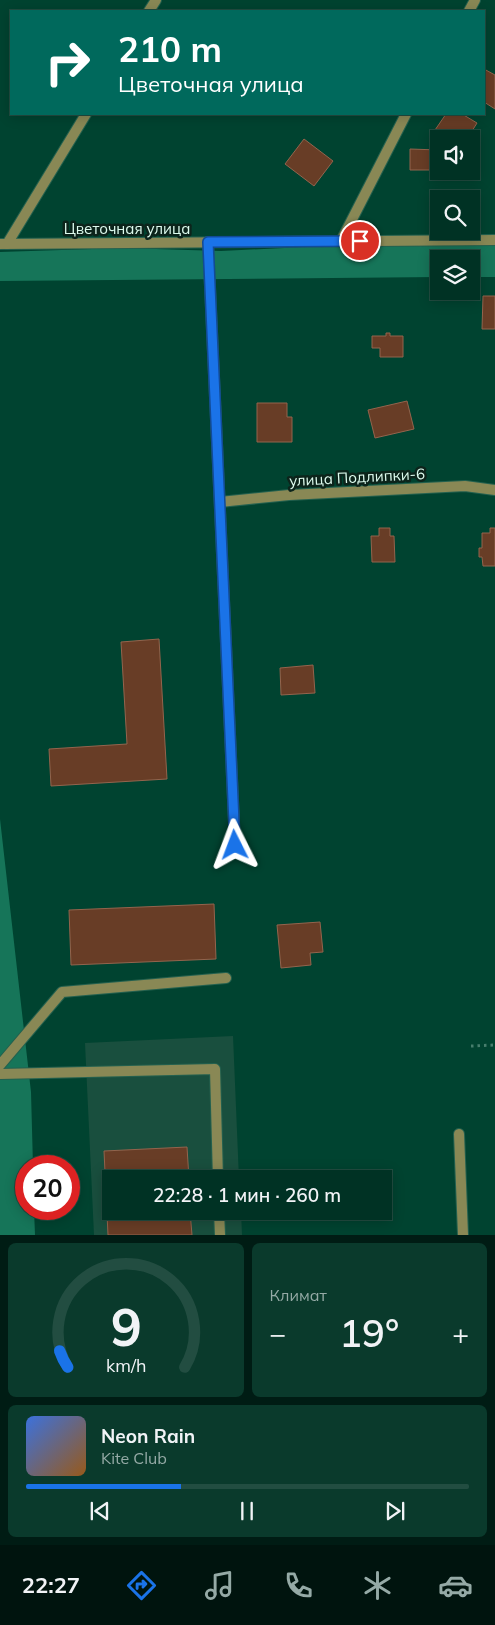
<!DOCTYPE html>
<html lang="ru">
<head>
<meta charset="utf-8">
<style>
	body { margin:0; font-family:Mulish,sans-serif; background:#0a3a2c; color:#f1f3f6; height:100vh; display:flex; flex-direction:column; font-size:19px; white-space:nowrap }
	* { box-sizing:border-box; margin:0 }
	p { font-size:16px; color:#95aaa6 }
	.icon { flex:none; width:28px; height:28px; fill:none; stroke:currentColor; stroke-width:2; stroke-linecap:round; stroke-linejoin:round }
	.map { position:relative; height:1235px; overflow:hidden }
	.details { display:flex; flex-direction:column; gap:8px; padding:8px; background:#001c14; flex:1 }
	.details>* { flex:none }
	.top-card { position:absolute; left:10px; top:10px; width:475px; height:105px; border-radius:0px; box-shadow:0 2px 12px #0003,0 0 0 1px #224d41; background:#00695c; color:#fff; overflow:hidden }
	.fabs { position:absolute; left:430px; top:130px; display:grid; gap:10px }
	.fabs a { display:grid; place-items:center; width:50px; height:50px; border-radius:0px; background:#003224; box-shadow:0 2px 12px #0003,0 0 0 1px #224d41; font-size:25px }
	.speed { position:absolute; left:15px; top:1155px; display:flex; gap:10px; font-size:25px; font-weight:700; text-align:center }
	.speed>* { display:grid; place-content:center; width:65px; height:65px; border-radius:50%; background:#003224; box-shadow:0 2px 12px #0003,0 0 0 1px #224d41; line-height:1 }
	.speed .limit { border:8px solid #d22; background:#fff; color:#111 }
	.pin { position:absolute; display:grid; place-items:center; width:42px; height:42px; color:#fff; margin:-21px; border:2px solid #fff; border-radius:50%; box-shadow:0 1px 5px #0007 }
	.me { position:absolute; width:55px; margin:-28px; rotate:357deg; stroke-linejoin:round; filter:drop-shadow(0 0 4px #0008) }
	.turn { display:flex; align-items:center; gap:18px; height:105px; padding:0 25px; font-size:22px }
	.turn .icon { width:65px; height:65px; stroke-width:2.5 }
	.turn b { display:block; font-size:35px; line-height:42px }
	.big { font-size:38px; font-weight:600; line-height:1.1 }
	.details .widget { flex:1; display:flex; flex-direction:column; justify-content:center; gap:8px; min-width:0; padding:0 18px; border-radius:8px; background:#0a3a2c }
	.details .dial { align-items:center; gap:0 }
	.dial svg { height:130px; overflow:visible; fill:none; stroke:#224d41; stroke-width:7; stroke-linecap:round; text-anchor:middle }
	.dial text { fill:#f1f3f6; stroke:none }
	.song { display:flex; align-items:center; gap:15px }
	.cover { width:60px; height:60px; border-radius:8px; background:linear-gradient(135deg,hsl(220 70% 55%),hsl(30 70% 35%)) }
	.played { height:5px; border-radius:2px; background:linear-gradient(90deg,#1a73e8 35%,#224d41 35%) }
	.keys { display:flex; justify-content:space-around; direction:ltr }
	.heat { display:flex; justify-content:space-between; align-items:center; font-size:28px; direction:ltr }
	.details .tiles { flex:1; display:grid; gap:8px; grid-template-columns:1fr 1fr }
	.widget:last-child { grid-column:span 2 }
	.trip { position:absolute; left:102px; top:1170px; width:290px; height:50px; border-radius:0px; background:#003224; box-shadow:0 2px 12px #0003,0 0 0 1px #224d41; font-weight:600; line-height:50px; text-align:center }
	.dock { display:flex; height:80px; justify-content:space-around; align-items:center; background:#00140e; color:#95aaa6 }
	.dock .icon { width:35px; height:35px }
	.dock .active { color:#1a73e8 }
	.dock b { font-size:22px; color:#f1f3f6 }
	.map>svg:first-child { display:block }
	.built { fill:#194f3e }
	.forest { fill:#167559 }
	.building { fill:#683d26; stroke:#93644d }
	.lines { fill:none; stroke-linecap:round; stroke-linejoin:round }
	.service-casing { stroke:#24614f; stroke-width:12 }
	.minor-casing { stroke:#24614f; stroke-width:12 }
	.path { stroke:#477e6d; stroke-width:3; stroke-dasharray:2.5 4; stroke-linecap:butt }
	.service { stroke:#898855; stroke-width:10 }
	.minor { stroke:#898855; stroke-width:10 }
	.route-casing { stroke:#114b97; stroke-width:12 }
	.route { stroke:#1a73e8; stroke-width:9 }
	.labels { text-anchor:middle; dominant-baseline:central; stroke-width:5; stroke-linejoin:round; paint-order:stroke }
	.street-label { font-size:15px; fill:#defcef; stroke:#0c241b }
</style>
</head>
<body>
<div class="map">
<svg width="495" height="1235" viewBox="0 0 495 1235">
	<rect width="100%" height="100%" fill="#004330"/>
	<path class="built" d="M233,1036l6,143h-128v32h130l1,24h-148l-9,-192z"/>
	<path class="forest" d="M365,244l130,1v32h-24v-18h-32v18l-439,4v-29l123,-4 98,3z
		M0,819l31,273 2,74h-7v43h8l1,26h-35z"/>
	<path class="building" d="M484,69l11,6v34l-11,-7z
		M446,114h16l15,9 -10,16h-18l-14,-9z
		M304,139l29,22 -19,25 -29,-22z
		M410,149l29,1v20h-29z
		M483,296h12v33h-13z
		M386,333h4v3h13v21h-23v-9h-8v-12h14z
		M407,401l7,28 -39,9 -7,-28z
		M257,403h30v14h5v25h-35z
		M379,528h11v8h4l1,26h-23l-1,-26h8z
		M490,528h5v38h-12l-1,-9h-3v-9h3v-15h8z
		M159,639l8,140 -116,7 -2,-37 78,-5 -6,-102z
		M313,665l2,28 -34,2 -1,-27z
		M214,904l2,55 -145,6 -2,-55z
		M320,922l3,30 -13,1 1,12 -30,3 -4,-43z
		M187,1147l2,32h-78v32h79l2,24h-84l-4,-84z"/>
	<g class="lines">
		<defs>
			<path id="service" d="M149,11l7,-11
				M469,11l6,-11
				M341,241l65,-127
				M208,242l27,603
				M7,244l79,-130
				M0,1065l62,-73 164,-14
				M0,1074l215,-5 3,110
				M459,1134l4,101
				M219,1211l1,24"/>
			<path id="minor" d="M0,244l495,-4
				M220,502l69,-7 176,-9 30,4"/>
		</defs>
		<use href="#service" class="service-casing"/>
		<use href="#minor" class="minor-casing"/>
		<path class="path" d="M471,1046l24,-1"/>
		<use href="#service" class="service"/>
		<use href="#minor" class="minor"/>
	</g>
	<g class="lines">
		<defs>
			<path id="route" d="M235,845l-27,-603 152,-1"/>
		</defs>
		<use href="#route" class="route-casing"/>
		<use href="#route" class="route"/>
	</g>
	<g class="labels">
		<g class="street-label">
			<text x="127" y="228">Цветочная улица</text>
			<text transform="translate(357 477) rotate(-3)">улица Подлипки-6</text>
		</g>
	</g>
</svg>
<div class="fabs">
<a><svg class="icon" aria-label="sound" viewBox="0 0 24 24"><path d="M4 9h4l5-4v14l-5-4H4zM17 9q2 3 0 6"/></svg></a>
<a><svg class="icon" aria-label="search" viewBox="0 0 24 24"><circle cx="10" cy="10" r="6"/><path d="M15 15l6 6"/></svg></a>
<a><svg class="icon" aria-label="layers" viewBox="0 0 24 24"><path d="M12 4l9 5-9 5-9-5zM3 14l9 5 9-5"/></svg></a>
</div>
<div class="speed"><div class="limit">20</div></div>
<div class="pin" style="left:360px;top:241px;background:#d93025"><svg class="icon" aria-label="arrive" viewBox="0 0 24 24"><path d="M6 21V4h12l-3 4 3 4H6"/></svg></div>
<svg class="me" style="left:235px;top:845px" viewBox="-20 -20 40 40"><path d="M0-17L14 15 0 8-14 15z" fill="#1a73e8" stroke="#fff" stroke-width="4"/></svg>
<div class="trip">22:28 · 1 мин · 260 m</div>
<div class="top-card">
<div class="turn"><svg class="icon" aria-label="right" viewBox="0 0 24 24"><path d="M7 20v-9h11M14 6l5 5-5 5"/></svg><div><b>210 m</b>Цветочная улица</div></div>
</div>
</div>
<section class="details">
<div class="tiles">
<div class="widget dial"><svg viewBox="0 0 100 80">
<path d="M14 69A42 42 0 1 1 86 69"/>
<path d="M14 69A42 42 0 0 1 9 59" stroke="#1a73e8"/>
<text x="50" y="56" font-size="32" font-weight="700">9</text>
<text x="50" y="72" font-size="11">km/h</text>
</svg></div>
<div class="widget"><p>Климат</p>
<div class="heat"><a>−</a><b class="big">19°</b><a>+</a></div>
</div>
<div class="widget">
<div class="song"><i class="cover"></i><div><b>Neon Rain</b><p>Kite Club</p></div></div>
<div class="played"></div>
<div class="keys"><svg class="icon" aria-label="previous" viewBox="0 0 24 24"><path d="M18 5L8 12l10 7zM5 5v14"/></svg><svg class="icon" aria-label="pause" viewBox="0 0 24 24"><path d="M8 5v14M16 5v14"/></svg><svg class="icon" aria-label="next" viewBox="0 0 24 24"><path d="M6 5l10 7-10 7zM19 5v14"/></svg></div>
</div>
</div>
</section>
<nav class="dock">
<b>22:27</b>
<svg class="icon active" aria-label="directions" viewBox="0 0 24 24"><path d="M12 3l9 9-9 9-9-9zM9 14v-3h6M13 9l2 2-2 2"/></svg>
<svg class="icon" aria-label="music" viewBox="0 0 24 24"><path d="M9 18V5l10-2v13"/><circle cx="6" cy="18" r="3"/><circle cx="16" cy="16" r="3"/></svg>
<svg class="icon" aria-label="phone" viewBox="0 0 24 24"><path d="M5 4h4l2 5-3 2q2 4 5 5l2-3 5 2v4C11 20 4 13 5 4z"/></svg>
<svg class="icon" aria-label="climate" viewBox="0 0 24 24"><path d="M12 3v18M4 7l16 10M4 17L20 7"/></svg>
<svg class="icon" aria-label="car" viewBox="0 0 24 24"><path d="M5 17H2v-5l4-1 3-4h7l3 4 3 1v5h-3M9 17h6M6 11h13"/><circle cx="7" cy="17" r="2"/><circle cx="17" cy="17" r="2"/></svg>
</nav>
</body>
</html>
